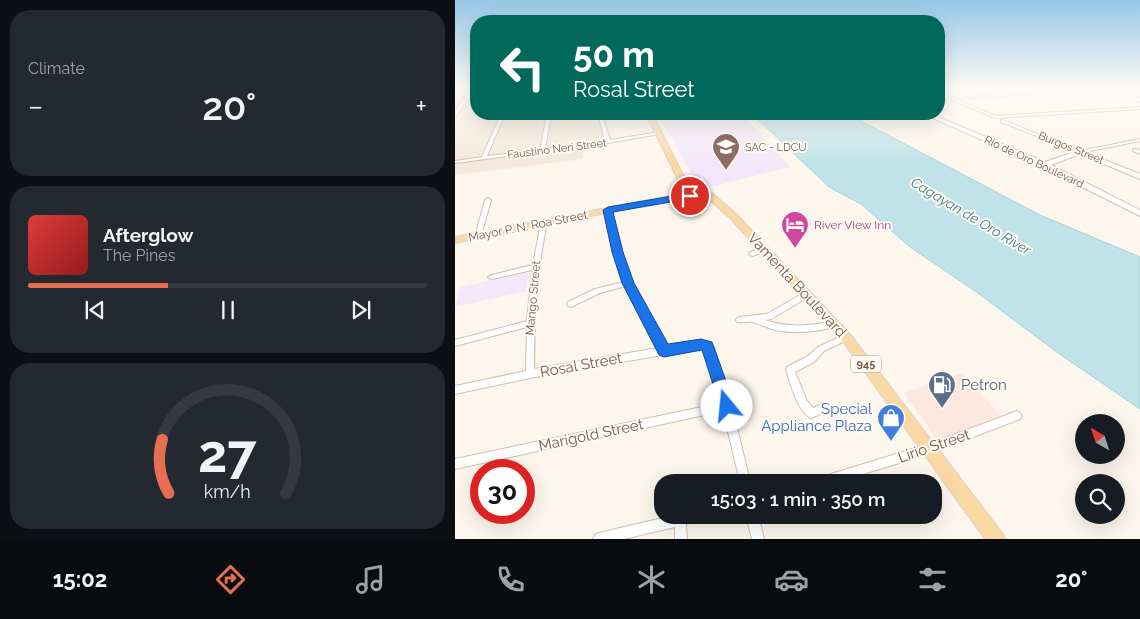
<!DOCTYPE html>
<html lang="en">
<head>
<meta charset="utf-8">
<style>
	body { margin:0; font-family:Raleway,sans-serif; background:#242831; color:#f1f3f6; height:100vh; display:flex; flex-direction:column; font-size:19px; white-space:nowrap }
	* { box-sizing:border-box; margin:0 }
	p { font-size:16px; color:#9ea1a6 }
	.icon { flex:none; width:28px; height:28px; fill:none; stroke:currentColor; stroke-width:2; stroke-linecap:round; stroke-linejoin:round }
	.map { position:relative; flex:1; overflow:hidden }
	.panel { display:flex; flex-direction:column; gap:10px; padding:10px; background:#0d0f14; width:455px }
	.panel>* { flex:none }
	.guide { position:absolute; left:15px; top:15px; width:475px; height:105px; border-radius:20px; box-shadow:0 5px 20px #0002; background:#00695c; color:#fff; overflow:hidden }
	.needle { width:32px; rotate:321deg }
	.controls { position:absolute; left:620px; top:414px; display:grid; gap:10px }
	.controls a { display:grid; place-items:center; width:50px; height:50px; border-radius:50%; background:#171b24; box-shadow:0 5px 20px #0002; font-size:25px }
	.speed { position:absolute; left:15px; top:459px; display:flex; gap:10px; font-size:25px; font-weight:700; text-align:center }
	.speed>* { display:grid; place-content:center; width:65px; height:65px; border-radius:50%; background:#171b24; box-shadow:0 5px 20px #0002; line-height:1 }
	.speed .limit { border:8px solid #d22; background:#fff; color:#111 }
	.pin { position:absolute; display:grid; place-items:center; width:42px; height:42px; color:#fff; margin:-21px; border:2px solid #fff; border-radius:50%; box-shadow:0 1px 5px #0007 }
	.me { position:absolute; width:55px; margin:-28px; rotate:343deg; stroke-linejoin:round; filter:drop-shadow(0 0 4px #0008) }
	.turn { display:flex; align-items:center; gap:18px; height:105px; padding:0 20px; font-size:22px }
	.turn .icon { width:65px; height:65px; stroke-width:2.5 }
	.turn b { display:block; font-size:35px; line-height:42px }
	.big { font-size:38px; font-weight:600; line-height:1.1 }
	.panel .tile { flex:1; display:flex; flex-direction:column; justify-content:center; gap:8px; min-width:0; padding:0 18px; border-radius:20px; background:#242831 }
	.panel .dial { align-items:center; gap:0 }
	.dial svg { height:130px; overflow:visible; fill:none; stroke:#363941; stroke-width:7; stroke-linecap:round; text-anchor:middle }
	.dial text { fill:#f1f3f6; stroke:none }
	.song { display:flex; align-items:center; gap:15px }
	.cover { width:60px; height:60px; border-radius:8px; background:linear-gradient(135deg,hsl(0 70% 55%),hsl(0 70% 35%)) }
	.played { height:5px; border-radius:2px; background:linear-gradient(90deg,#e76f51 35%,#363941 35%) }
	.keys { display:flex; justify-content:space-around; direction:ltr }
	.heat { display:flex; justify-content:space-between; align-items:center; font-size:28px; direction:ltr }
	.trip { position:absolute; left:199px; top:474px; width:288px; height:50px; border-radius:20px; background:#171b24; box-shadow:0 5px 20px #0002; font-weight:600; line-height:50px; text-align:center }
	.tabs { display:flex; height:80px; justify-content:space-around; align-items:center; background:#090b0e; color:#9ea1a6 }
	.tabs .icon { width:35px; height:35px }
	.tabs .current { color:#e76f51 }
	.tabs b { font-size:22px; color:#f1f3f6 }
	main { display:flex; flex:1; min-height:0 }
	.map>svg:first-child { display:block }
	.residential { fill:#f5e8da }
	.commercial { fill:#fde8e0 }
	.education { fill:#f3e8fa }
	.water { fill:#bfe3e8; stroke:#a5d3da }
	.lines { fill:none; stroke-linecap:round; stroke-linejoin:round }
	.minor-casing { stroke:#d1beb0; stroke-width:2 }
	.secondary-casing { stroke:#d6c0b0; stroke-width:2 }
	.primary-casing { stroke:#dad1cd; stroke-width:2 }
	.minor { fill:#fff; fill-rule:evenodd }
	.secondary { fill:#fff; fill-rule:evenodd }
	.primary { fill:#fbd9a5; fill-rule:evenodd }
	.route { fill:#1a73e8; stroke:#114b97 }
	.labels { text-anchor:middle; dominant-baseline:central; stroke-width:4; stroke-linejoin:round; paint-order:stroke }
	.far-education-label { font-size:11px; fill:#785e54; stroke:#fffaf3; text-anchor:start }
	.far-street-label { font-size:11px; fill:#7a5c4d; stroke:#fffaf3 }
	.shield { fill:#fffaf3; stroke:#a28b7f; stroke-width:1 }
	.shield-label { font-size:11px; font-weight:bold; fill:#7a5c4d }
	.hotel-label { font-size:12px; fill:#b23c85; stroke:#fffaf3; text-anchor:start }
	.street-label { font-size:12px; fill:#7a5c4d; stroke:#fffaf3 }
	.water-label { font-size:14px; font-style:italic; fill:#437c86; stroke:#fffaf3 }
	.near-street-label { font-size:15px; fill:#7a5c4d; stroke:#fffaf3 }
	.near-service-label { font-size:15px; fill:#4e5e75; stroke:#fffaf3; text-anchor:start }
	.near-shop-label { font-size:15px; fill:#366cbe; stroke:#fffaf3; text-anchor:end }
</style>
</head>
<body>
<main>
<section class="panel">
<div class="tile"><p>Climate</p>
<div class="heat"><a>−</a><b class="big">20°</b><a>+</a></div>
</div>
<div class="tile">
<div class="song"><i class="cover"></i><div><b>Afterglow</b><p>The Pines</p></div></div>
<div class="played"></div>
<div class="keys"><svg class="icon" aria-label="previous" viewBox="0 0 24 24"><path d="M18 5L8 12l10 7zM5 5v14"/></svg><svg class="icon" aria-label="pause" viewBox="0 0 24 24"><path d="M8 5v14M16 5v14"/></svg><svg class="icon" aria-label="next" viewBox="0 0 24 24"><path d="M6 5l10 7-10 7zM19 5v14"/></svg></div>
</div>
<div class="tile dial"><svg viewBox="0 0 100 80">
<path d="M14 69A42 42 0 1 1 86 69"/>
<path d="M14 69A42 42 0 0 1 10 36" stroke="#e76f51"/>
<text x="50" y="56" font-size="32" font-weight="700">27</text>
<text x="50" y="72" font-size="11">km/h</text>
</svg></div>
</section>
<div class="map">
<svg width="685" height="539" viewBox="0 0 685 539">
	<rect width="100%" height="100%" fill="#fdf6ec"/>
	<path class="residential" d="M0,88h21v26h126l10,25 40,-6 1,3 -69,12 -1,11 -128,16z"/>
	<path class="commercial" d="M507,373l38,42 -62,26 -34,-48z"/>
	<path class="education" d="M203,114h83l49,53 -80,20h-9l-4,-3z
		M75,264l-4,27 -71,16 5,-20 28,-6 2,-7z"/>
	<path class="water" d="M297,114h96l192,101 100,42v152l-82,-56 -83,-62 -65,-44 -49,-43 -32,-17z"/>
	<g class="lines">
		<defs>
			<path id="minor" d="M645,88h16l-2,1 -158,10 40,17 144,-9v2l-145,9 -56,-24v-2l14,6z
				M21,91v2l-6,1 -13,21 -2,1v-4l12,-18 -12,1v-2z
				M46,114h4l-18,42 53,-6 7,-36h4l-6,35 60,-8 -7,-27h4l8,26 49,-8 2,1 -2,1 -51,9 -153,20v-2l27,-4z
				M546,120h2l77,31 60,-12v2l-60,12 -79,-31z
				M678,149h4l3,2v3l-7,-3z
				M33,198l3,2 -10,36 -3,2 -2,-1 -1,-1 10,-36z
				M153,208l3,2 9,42 12,31 34,64 38,-6 10,6 1,3 17,56 18,76h-10l-17,-71 -268,58v-10l266,-56 -14,-51 -4,-4 -173,30 -75,16v-8l71,-15 1,-44 -72,19v-6l72,-19 5,-51 -40,9 -4,-2 4,-2 41,-10 8,-43 3,-2 3,2c-10,49 -13,97 -13,147l124,-21 -32,-62 -26,7 -29,14 -3,-1 -1,-2 1,-2 27,-13 29,-7 -10,-30 -9,-42z
				M309,247l3,2 -1,2 -14,5 -3,-2 1,-2z
				M352,291l3,1 1,2 -1,2 -39,23 -6,1c23,8 45,6 69,1l3,1 1,2 -1,2c-20,6 -42,8 -62,4 -8,-2 -15,-6 -22,-8 -5,-1 -11,1 -16,0l-1,-2 1,-2 3,-1 27,-3z
				M391,334l3,1 1,2 -1,2 -25,12 -10,11 -19,10 12,29 6,7 14,-6 3,2 2,3 -2,3 -19,8c-14,-7 -20,-34 -25,-48l1,-3 21,-11 10,-9z
				M562,411l3,2 2,3 -2,3 -91,35 -92,28h-21l1,-4 4,-1 108,-33z
				M220,515h30l-2,4 -17,5 1,15h-12v-12l-51,12h-31l2,-4 4,-2z
				M291,515h12l6,24h-12z"/>
			<path id="secondary" d="M651,88h7l27,10v4z
				M469,114h7l114,48 35,-12 60,24v5l-60,-25 -29,11 89,45v6l-98,-49z"/>
			<path id="primary" d="M191,114h6l32,63 28,16 24,21 114,120 152,199 3,6h-20l-143,-199 -112,-122 -19,-17 -21,-3 -15,1 -220,44v-6l220,-42 15,-1 15,2 -18,-11 -6,1z"/>
		</defs>
		<use href="#minor" class="minor-casing"/>
		<use href="#secondary" class="secondary-casing"/>
		<use href="#primary" class="primary-casing"/>
		<use href="#minor" class="minor"/>
		<use href="#secondary" class="secondary"/>
		<use href="#primary" class="primary"/>
	</g>
	<linearGradient id="sky" x2="0" y2="1"><stop stop-color="#97c7e8"/><stop offset="0.54" stop-color="#fefbf6"/><stop offset="1" stop-color="#fefbf6" stop-opacity="0"/></linearGradient>
	<rect width="685" height="163" fill="url(#sky)"/>
	<path class="route" d="M235,193l4,1v4l-81,14 10,40 11,31 34,61 33,-5 11,3 23,64 -2,6 -6,2 -5,-2 -2,-6 -18,-56 -38,7 -5,-2 -37,-72 -10,-31 -9,-42 5,-3z"/>
	<defs>
		<symbol id="university-pin" viewBox="-11 -11 22 30"><path d="M0 17L-7.5 6A9.5 9.5 0 1 1 7.5 6Z" fill="#8d6e63" stroke="#fffaf3"/><path d="M0-5L7-2L0 1L-7-2ZM-4 1L0 2.5L4 1V4Q0 6-4 4Z" fill="#fff"/></symbol>
		<symbol id="hotel-pin" viewBox="-11 -11 22 30"><path d="M0 17L-7.5 6A9.5 9.5 0 1 1 7.5 6Z" fill="#d1479c" stroke="#fffaf3"/><path d="M-6-4.5h1.5V1H6V5H4.5V3h-9V5H-6ZM-4 0a1.8 1.8 0 1 1 3.6 0ZM.5 0V-2.5h3Q6-2.5 6 0Z" fill="#fff"/></symbol>
		<symbol id="fuel-pin" viewBox="-11 -11 22 30"><path d="M0 17L-7.5 6A9.5 9.5 0 1 1 7.5 6Z" fill="#5c6f8a" stroke="#fffaf3"/><path d="M-5.5-6h7V0h2V4h1.3V-2.5L3-4.5l.8-.8L6-3V5H2.5V1h-1V6h-7ZM-4.2-4.7v3.2H.2V-4.7Z" fill="#fff"/></symbol>
		<symbol id="shop-pin" viewBox="-11 -11 22 30"><path d="M0 17L-7.5 6A9.5 9.5 0 1 1 7.5 6Z" fill="#3f7fe0" stroke="#fffaf3"/><path d="M-5-2.5h2.3a2.7 3.5 0 0 1 5.4 0H5L5.5 6h-11ZM-1.5-2.5h3a1.5 2.3 0 0 0-3 0Z" fill="#fff"/></symbol>
	</defs>
	<g fill-rule="evenodd">
		<use href="#university-pin" x="255" y="131" width="32" height="43"/>
		<use href="#hotel-pin" x="324" y="209" width="32" height="43"/>
		<use href="#fuel-pin" x="471" y="369" width="32" height="43"/>
		<use href="#shop-pin" x="420" y="402" width="32" height="43"/>
	</g>
	<g class="labels">
		<g class="far-education-label">
			<text x="290" y="147">SAC - LDCU</text>
		</g>
		<g class="far-street-label">
			<text transform="translate(616 148) rotate(22)">Burgos Street</text>
			<text transform="translate(102 149) rotate(-7)">Faustino Neri Street</text>
			<text transform="translate(579 162) rotate(25)">Rio de Oro Boulevard</text>
		</g>
		<rect class="shield" x="396" y="355.5" width="30" height="17" rx="4"/>
		<g class="shield-label">
			<text x="411" y="364">945</text>
		</g>
		<g class="hotel-label">
			<text x="359" y="225">River View Inn</text>
		</g>
		<g class="street-label">
			<text transform="translate(73 226) rotate(-11)">Mayor P. N. Roa Street</text>
			<text transform="translate(78 298) rotate(-85)">Mango Street</text>
		</g>
		<g class="water-label">
			<text transform="translate(516 216) rotate(31)">Cagayan de Oro River</text>
		</g>
		<g class="near-street-label">
			<text transform="translate(342 285) rotate(47)">Vamenta Boulevard</text>
			<text transform="translate(126 365) rotate(-10)">Rosal Street</text>
			<text transform="translate(136 435) rotate(-12)">Marigold Street</text>
			<text transform="translate(479 446) rotate(-19)">Lirio Street</text>
		</g>
		<g class="near-service-label">
			<text x="506" y="385">Petron</text>
		</g>
		<g class="near-shop-label">
			<text x="417" y="409">Special<tspan x="417" dy="17">Appliance Plaza</tspan></text>
		</g>
	</g>
</svg>
<div class="controls">
<a><svg class="needle" viewBox="-14 -14 28 28"><path d="M0-13l5 13h-10z" fill="#e53935"/><path d="M0 13l5-13h-10z" fill="#9ea1a6"/></svg></a>
<a><svg class="icon" aria-label="search" viewBox="0 0 24 24"><circle cx="10" cy="10" r="6"/><path d="M15 15l6 6"/></svg></a>
</div>
<div class="speed"><div class="limit">30</div></div>
<div class="pin" style="left:235px;top:196px;background:#d93025"><svg class="icon" aria-label="arrive" viewBox="0 0 24 24"><path d="M6 21V4h12l-3 4 3 4H6"/></svg></div>
<svg class="me" style="left:272px;top:406px" viewBox="-20 -20 40 40"><circle r="19" fill="#fff"/><path d="M0-13L10 11 0 6-10 11z" fill="#1a73e8"/></svg>
<div class="trip">15:03 · 1 min · 350 m</div>
<div class="guide">
<div class="turn"><svg class="icon" aria-label="left" viewBox="0 0 24 24"><path d="M17 20v-9H6M10 6l-5 5 5 5"/></svg><div><b>50 m</b>Rosal Street</div></div>
</div>
</div>
</main>
<nav class="tabs">
<b>15:02</b>
<svg class="icon current" aria-label="directions" viewBox="0 0 24 24"><path d="M12 3l9 9-9 9-9-9zM9 14v-3h6M13 9l2 2-2 2"/></svg>
<svg class="icon" aria-label="music" viewBox="0 0 24 24"><path d="M9 18V5l10-2v13"/><circle cx="6" cy="18" r="3"/><circle cx="16" cy="16" r="3"/></svg>
<svg class="icon" aria-label="phone" viewBox="0 0 24 24"><path d="M5 4h4l2 5-3 2q2 4 5 5l2-3 5 2v4C11 20 4 13 5 4z"/></svg>
<svg class="icon" aria-label="climate" viewBox="0 0 24 24"><path d="M12 3v18M4 7l16 10M4 17L20 7"/></svg>
<svg class="icon" aria-label="car" viewBox="0 0 24 24"><path d="M5 17H2v-5l4-1 3-4h7l3 4 3 1v5h-3M9 17h6M6 11h13"/><circle cx="7" cy="17" r="2"/><circle cx="17" cy="17" r="2"/></svg>
<svg class="icon" aria-label="filters" viewBox="0 0 24 24"><path d="M4 7h16M4 17h16"/><circle cx="9" cy="7" r="2"/><circle cx="15" cy="17" r="2"/></svg>
<b>20°</b>
</nav>
</body>
</html>
